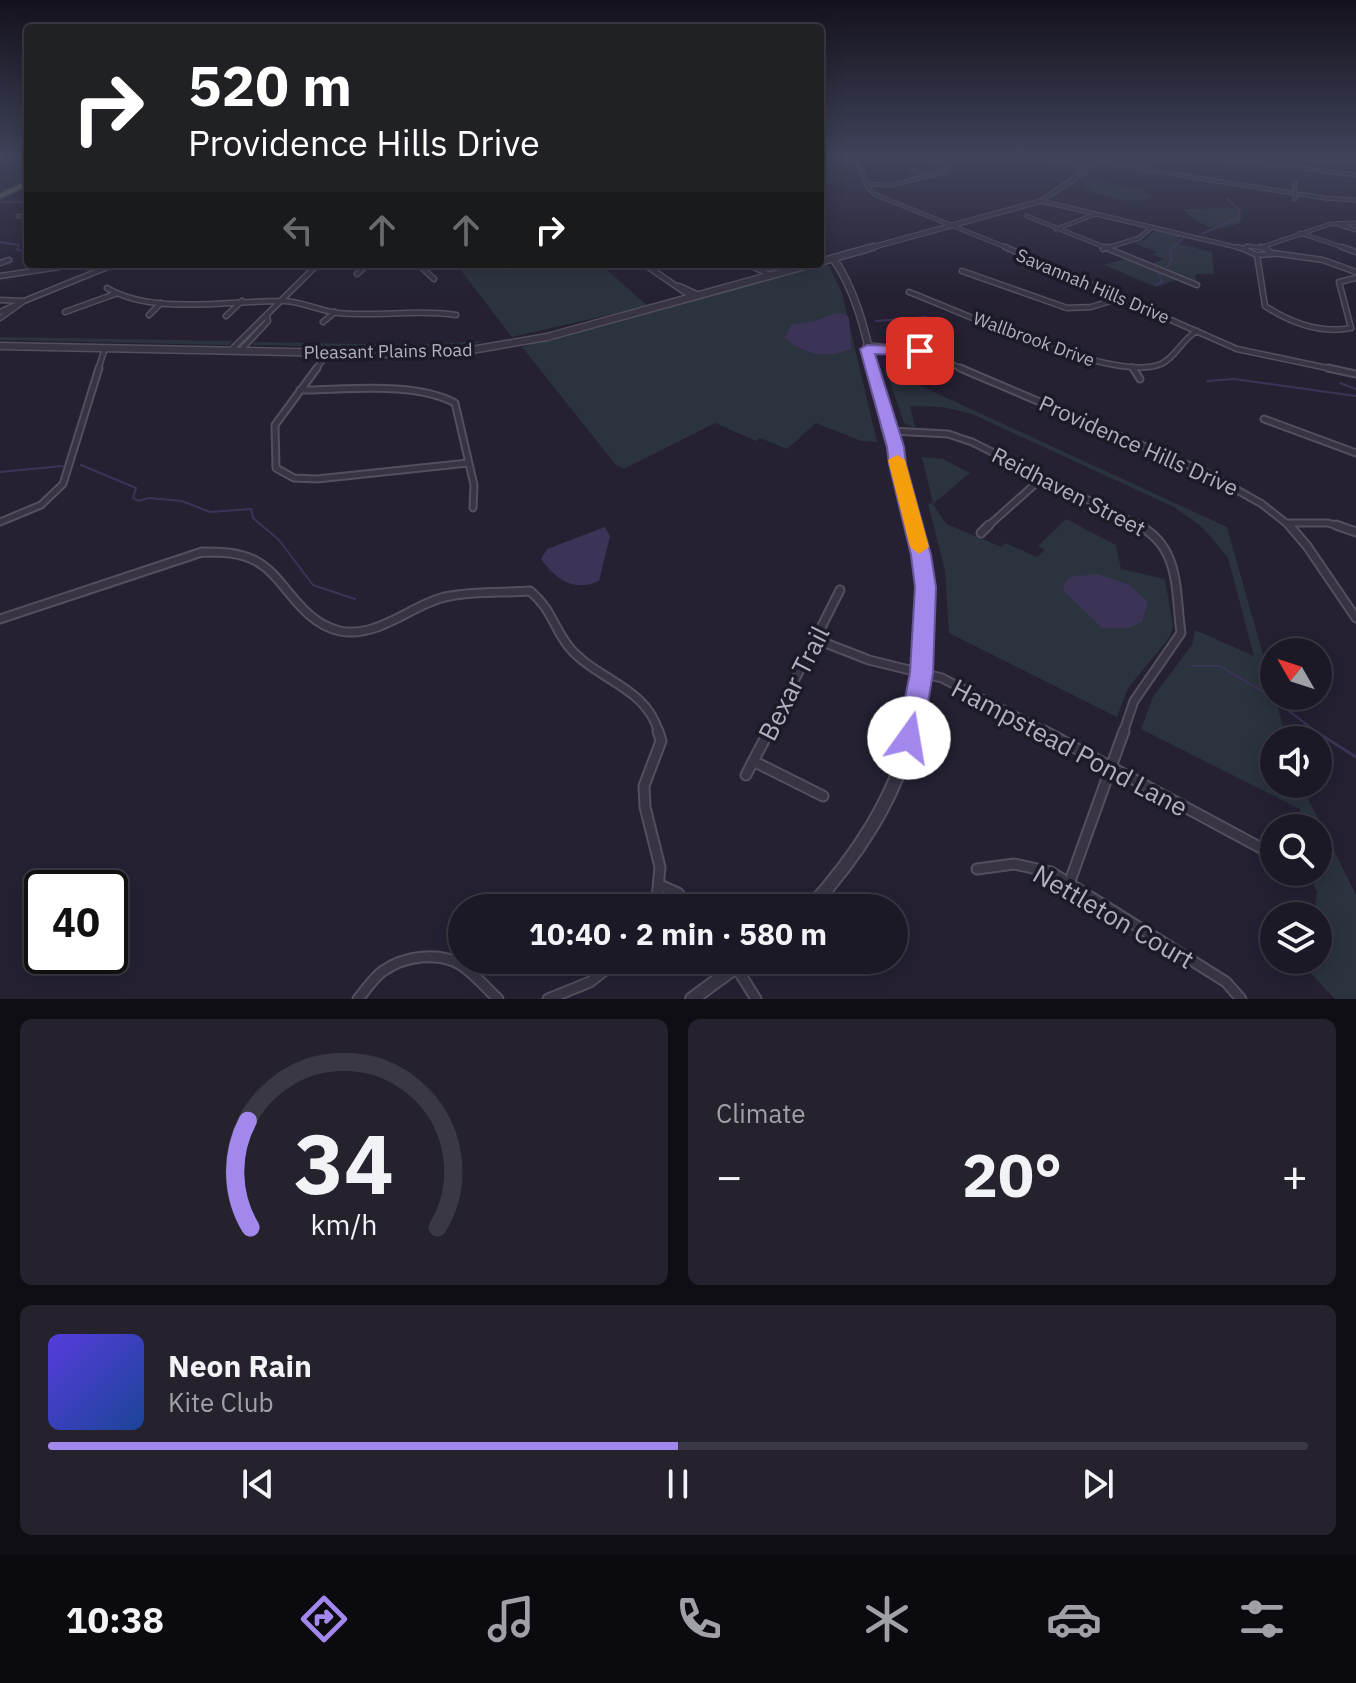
<!DOCTYPE html>
<html lang="en">
<head>
<meta charset="utf-8">
<style>
	body { margin:0; font-family:"IBM Plex Sans",sans-serif; background:#25222e; color:#f1f3f6; height:100vh; display:flex; flex-direction:column; font-size:30px; white-space:nowrap }
	* { box-sizing:border-box; margin:0 }
	p { font-size:26px; color:#a0a0a7 }
	.icon { flex:none; width:44px; height:44px; fill:none; stroke:currentColor; stroke-width:2; stroke-linecap:round; stroke-linejoin:round }
	.map { position:relative; height:999px; overflow:hidden }
	.drawer { display:flex; flex-direction:column; gap:20px; padding:20px; background:#0f0e15; flex:1 }
	.drawer>* { flex:none }
	.banner { position:absolute; left:24px; top:24px; width:800px; height:244px; border-radius:8px; box-shadow:0 4px 20px #0003,0 0 0 2px #3a3843; background:#202124; color:#fff; overflow:hidden }
	.needle { width:52px; rotate:309deg }
	.tools { position:absolute; left:1260px; top:638px; display:grid; gap:16px }
	.tools a { display:grid; place-items:center; width:72px; height:72px; border-radius:50%; background:#1c1926; box-shadow:0 4px 20px #0003,0 0 0 2px #3a3843; font-size:40px }
	.speed { position:absolute; left:24px; top:870px; display:flex; gap:16px; font-size:40px; font-weight:700; text-align:center }
	.speed>* { display:grid; place-content:center; width:104px; height:104px; border-radius:50%; background:#1c1926; box-shadow:0 4px 20px #0003,0 0 0 2px #3a3843; line-height:1 }
	.speed .limit { border:4px solid #111; border-radius:12px; background:#fff; color:#111 }
	.pin { position:absolute; display:grid; place-items:center; width:68px; height:68px; color:#fff; margin:-34px; border-radius:16px; box-shadow:0 4px 12px #0006 }
	.me { position:absolute; width:88px; margin:-44px; rotate:13deg; stroke-linejoin:round; filter:drop-shadow(0 0 6px #0008) }
	.turn { display:flex; align-items:center; gap:28px; height:168px; padding:0 32px; font-size:36px }
	.turn .icon { width:104px; height:104px; stroke-width:2.5 }
	.turn b { display:block; font-size:56px; line-height:68px }
	.lanes { display:flex; align-items:center; height:76px; padding:0 32px; background:#0003; justify-content:center; gap:40px; direction:ltr }
	.lanes .off { opacity:.35 }
	.big { font-size:60px; font-weight:700; line-height:1.1 }
	.drawer .widget { flex:1; display:flex; flex-direction:column; justify-content:center; gap:12px; min-width:0; padding:0 28px; border-radius:12px; background:#25222e }
	.drawer .dial { align-items:center; gap:0 }
	.dial svg { height:208px; overflow:visible; fill:none; stroke:#3a3843; stroke-width:7; stroke-linecap:round; text-anchor:middle }
	.dial text { fill:#f1f3f6; stroke:none }
	.song { display:flex; align-items:center; gap:24px }
	.cover { width:96px; height:96px; border-radius:12px; background:linear-gradient(135deg,hsl(250 70% 55%),hsl(220 70% 35%)) }
	.played { height:8px; border-radius:4px; background:linear-gradient(90deg,#a288ec 50%,#3a3843 50%) }
	.keys { display:flex; justify-content:space-around; direction:ltr }
	.heat { display:flex; justify-content:space-between; align-items:center; font-size:44px; direction:ltr }
	.drawer .tiles { flex:1; display:grid; gap:20px; grid-template-columns:1fr 1fr }
	.widget:last-child { grid-column:span 2 }
	.trip { position:absolute; left:448px; top:894px; width:460px; height:80px; border-radius:40px; background:#1c1926; box-shadow:0 4px 20px #0003,0 0 0 2px #3a3843; font-weight:700; line-height:80px; text-align:center }
	.tab-bar { display:flex; height:128px; justify-content:space-around; align-items:center; background:#0b0a0f; color:#a0a0a7 }
	.tab-bar .icon { width:56px; height:56px }
	.tab-bar .active { color:#a288ec }
	.tab-bar b { font-size:36px; color:#f1f3f6 }
	.map>svg:first-child { display:block }
	.green { fill:#2b333e }
	.water { fill:#3c3457 }
	.lines { fill:none; stroke-linecap:round; stroke-linejoin:round }
	.stream-far1 { stroke:#3c3457; stroke-width:2 }
	.stream { stroke:#3c3457; stroke-width:3 }
	.minor-far4-casing { stroke:#534f5f; stroke-width:5 }
	.minor-far3-casing { stroke:#534f5f; stroke-width:7 }
	.minor-far2-casing { stroke:#534f5f; stroke-width:9 }
	.minor-far1-casing { stroke:#534f5f; stroke-width:11 }
	.minor-casing { stroke:#534f5f; stroke-width:13 }
	.tertiary-far4-casing { stroke:#534f5f; stroke-width:6 }
	.tertiary-far3-casing { stroke:#534f5f; stroke-width:9 }
	.tertiary-far2-casing { stroke:#534f5f; stroke-width:11 }
	.tertiary-far1-casing { stroke:#534f5f; stroke-width:14 }
	.tertiary-casing { stroke:#534f5f; stroke-width:16 }
	.motorway-casing { stroke:#403c4c; stroke-width:4 }
	.minor-far4 { stroke:#383444; stroke-width:3 }
	.minor-far3 { stroke:#383444; stroke-width:4 }
	.minor-far2 { stroke:#383444; stroke-width:5 }
	.minor-far1 { stroke:#383444; stroke-width:7 }
	.minor { stroke:#383444; stroke-width:9 }
	.tertiary-far4 { stroke:#383444; stroke-width:4 }
	.tertiary-far3 { stroke:#383444; stroke-width:6 }
	.tertiary-far2 { stroke:#383444; stroke-width:7 }
	.tertiary-far1 { stroke:#383444; stroke-width:10 }
	.tertiary { stroke:#383444; stroke-width:12 }
	.motorway { fill:#636952; fill-rule:evenodd }
	.route { fill:#a288ec; stroke:#695899; stroke-width:2 }
	.slow { fill:#f59e0b }
	.labels { text-anchor:middle; dominant-baseline:central; stroke-width:7; stroke-linejoin:round; paint-order:stroke }
	.far-street-label { font-size:18px; fill:#b3aec1; stroke:#1d1a28 }
	.street-label { font-size:22px; fill:#b3aec1; stroke:#1d1a28 }
	.near-street-label { font-size:26px; fill:#b3aec1; stroke:#1d1a28 }
</style>
</head>
<body>
<div class="map">
<svg width="1356" height="999" viewBox="0 0 1356 999">
	<rect width="100%" height="100%" fill="#252133"/>
	<path class="green" d="M1095,181l46,8 10,9c-25,8 -45,-3 -67,-9z
		M1235,208l7,8 -2,7c-29,11 -36,3 -58,-14z
		M1156,230l26,5 -7,8 37,9 2,22h-18v7h-6l-42,-16 16,-6 -11,-4 4,-3 -23,-9 12,-4z
		M1124,259l52,21 -20,7 -52,-22z
		M456,264h144l48,42 -136,31z
		M823,265l6,1 13,27 35,149 -16,-1 -45,-18 -29,26 -27,-11 -4,3 -41,-18 -91,46 -8,-4 -94,-118z
		M0,337l233,4 -5,4 -228,-5z
		M484,341l-10,3 -51,4 -170,-3 1,-3 161,3z
		M886,370l341,157 60,213h-13v44h27l55,111v104h-21l-37,-39h20v-44h-4l3,-25 -12,-19h13v-44h-20l2,-19 -159,-80 12,-32 39,-52 3,-15 59,26 -26,-98 -25,-30 -29,-21 -202,-93 -29,-7 -33,-1 5,22 -11,-5z
		M922,457l21,2 27,14 -37,31 13,20 56,23 3,-4 32,14 8,-7 -7,-4 28,-27 50,26 5,24 44,10 8,47 -4,12 -41,50 -11,29 -168,-84 -4,-62 -17,-67 5,-1z"/>
	<path class="water" d="M836,313l10,1 3,4 2,31c-25,10 -46,6 -66,-11l6,-13 24,-4z
		M605,527l5,9 -11,45c-25,11 -43,-1 -58,-22l6,-10z
		M1098,574l32,11 18,17 -6,20 -13,6h-27l-37,-36 -2,-6 6,-9z"/>
	<g class="lines">
		<path class="stream-far1" d="M1,202h27
			M1202,234l36,-16 2,-8 -13,-11
			M0,242l19,3 -2,5 11,1
			M1164,270l8,-10 -2,-10 14,-13
			M1156,285l6,-3 -4,-8
			M876,321l50,-4
			M1207,381l27,-2 122,17
			M1340,383l16,6
			M81,465l55,23 -3,10 5,3 11,-3 33,3 28,11 41,-3 2,9 26,22 34,45 42,14
			M0,472l63,-6
			M1192,666h28l45,27 53,40"/>
		<path class="stream" d="M1315,731l41,26"/>
		<defs>
			<path id="minor-far4" d="M1032,156l60,12
				M1202,156l154,19
				M1285,156l69,6
				M0,158l4,-2
				M858,158l-2,2 12,27 8,8 134,54
				M1099,162l31,5 -28,-7
				M1130,167l194,31 32,2
				M912,170l16,6
				M1295,182v17
				M866,184l25,1 56,-14 -1,-5 -19,-10
				M1041,201l203,48
				M18,216h10
				M1027,216l82,33
				M1340,225l16,5
				M1056,229l40,-15
				M1300,233l48,16
				M1262,247l68,-23 26,-1
				M1103,249l36,-11 13,-11
				M1245,249l4,-3 19,3"/>
			<path id="minor-far3" d="M1005,247l232,102 100,21
				M1104,247l93,38
				M1237,247l7,2
				M1247,247l-3,2 13,6 17,-1 -13,-7
				M1342,247l14,5
				M1103,249l5,-2
				M1273,253l50,7 33,12
				M1257,255l8,51c26,17 55,28 86,22l-12,-46 17,-4
				M0,263l9,-3
				M220,264l96,2
				M418,264l16,15
				M644,264l48,33
				M747,264l24,11
				M962,271l105,37 24,-1 29,-9
				M357,274l11,-10
				M0,276l59,-9
				M679,286l20,9
				M107,288c47,28 124,12 177,13 20,1 36,10 54,12 40,4 79,-4 118,2
				M909,292c50,19 205,92 252,72 15,-7 21,-25 36,-33
				M0,300l24,1 91,-37
				M0,312l24,-11 -24,17
				M65,312l50,-18
				M149,315l12,-12
				M226,316l16,-15
				M323,322l12,-10
				M866,345l54,6 -53,-2
				M231,350l87,-86
				M240,351l28,-30 -1,-5
				M920,351l45,19
				M1132,367l2,3
				M98,370l7,-22
				M315,370l13,-17"/>
			<path id="minor-far2" d="M317,368l-42,57 1,43 18,10 23,1 151,-16
				M960,368l247,105 55,31 29,23
				M1133,368l7,11
				M1328,368l28,6
				M300,390c46,0 114,-9 155,13l19,82 -1,23
				M1264,419l92,34
				M891,431l57,3 24,8 170,85
				M0,522l41,-17 22,-21 36,-116
				M1287,523h41l14,4
				M987,527l56,-50"/>
			<path id="minor-far1" d="M1289,525l18,21 49,72
				M1336,525l20,7
				M981,533l8,-8
				M0,619l202,-67c19,0 37,0 54,9 29,15 43,61 84,70 39,8 74,-29 110,-35 26,-5 54,-3 80,-5 22,18 23,36 39,56 27,33 77,39 90,86
				M815,639l54,21 73,18 105,55
				M768,733l72,-143
				M1123,733l11,-32 47,-68c-6,-42 0,-86 -43,-108"/>
			<path id="minor" d="M1044,731l230,124
				M753,761l70,35
				M746,775l23,-44
				M977,869l37,-5 37,8 175,110 15,17
				M1069,884l55,-153
				M660,885l18,8 12,15
				M656,908l4,-41 -15,-60 -1,-21 17,-45 -3,-10
				M715,960l9,16
				M736,967l20,32
				M358,999c8,-9 15,-21 25,-28 21,-15 56,-20 78,-6 14,9 25,23 37,34
				M548,999l42,-17 28,-22"/>
			<path id="tertiary-far4" d="M866,249l175,-48 67,-45"/>
			<path id="tertiary-far3" d="M833,258c23,33 32,73 41,112
				M820,262l53,-15
				M0,346l389,8 71,-2 87,-15 265,-73"/>
			<path id="tertiary-far2" d="M873,368l9,37
				M897,464l-1,-17 -14,-42 4,23 29,99"/>
			<path id="tertiary-far1" d="M911,733c17,-69 21,-138 4,-208"/>
			<path id="tertiary" d="M810,908c47,-52 85,-109 102,-177
				M692,999l53,-39"/>
			<path id="motorway" d="M28,181v4l-28,13v-4z"/>
		</defs>
		<use href="#minor-far4" class="minor-far4-casing"/>
		<use href="#minor-far3" class="minor-far3-casing"/>
		<use href="#minor-far2" class="minor-far2-casing"/>
		<use href="#minor-far1" class="minor-far1-casing"/>
		<use href="#minor" class="minor-casing"/>
		<use href="#tertiary-far4" class="tertiary-far4-casing"/>
		<use href="#tertiary-far3" class="tertiary-far3-casing"/>
		<use href="#tertiary-far2" class="tertiary-far2-casing"/>
		<use href="#tertiary-far1" class="tertiary-far1-casing"/>
		<use href="#tertiary" class="tertiary-casing"/>
		<use href="#motorway" class="motorway-casing"/>
		<use href="#minor-far4" class="minor-far4"/>
		<use href="#minor-far3" class="minor-far3"/>
		<use href="#minor-far2" class="minor-far2"/>
		<use href="#minor-far1" class="minor-far1"/>
		<use href="#minor" class="minor"/>
		<use href="#tertiary-far4" class="tertiary-far4"/>
		<use href="#tertiary-far3" class="tertiary-far3"/>
		<use href="#tertiary-far2" class="tertiary-far2"/>
		<use href="#tertiary-far1" class="tertiary-far1"/>
		<use href="#tertiary" class="tertiary"/>
		<use href="#motorway" class="motorway"/>
	</g>
	<linearGradient id="sky" x2="0" y2="1"><stop stop-color="#14121c"/><stop offset="0.53" stop-color="#40435b"/><stop offset="1" stop-color="#40435b" stop-opacity="0"/></linearGradient>
	<rect width="1356" height="296" fill="url(#sky)"/>
	<path class="route" d="M867,345l53,2 7,4 -7,4 -45,-1 29,93 2,17 25,91 5,32 -3,86 -11,65 -4,7 -9,4 -8,-4 -4,-7 13,-65 5,-86 -4,-32 -22,-91 -2,-17 -27,-98z"/>
	<path class="slow" d="M897,455l8,5 24,87 -10,7 -9,-7 -22,-87z"/>
	<g class="labels">
		<g class="far-street-label">
			<text transform="translate(1093 286) rotate(23)">Savannah Hills Drive</text>
			<text transform="translate(1034 339) rotate(20)">Wallbrook Drive</text>
			<text transform="translate(388 351) rotate(-1)">Pleasant Plains Road</text>
		</g>
		<g class="street-label">
			<text transform="translate(1139 445) rotate(24)">Providence Hills Drive</text>
			<text transform="translate(1069 491) rotate(27)">Reidhaven Street</text>
		</g>
		<g class="near-street-label">
			<text transform="translate(793 683) rotate(-63)">Bexar Trail</text>
			<text transform="translate(1070 747) rotate(28)">Hampstead Pond Lane</text>
			<text transform="translate(1114 916) rotate(30)">Nettleton Court</text>
		</g>
	</g>
</svg>
<div class="tools">
<a><svg class="needle" viewBox="-14 -14 28 28"><path d="M0-13l5 13h-10z" fill="#e53935"/><path d="M0 13l5-13h-10z" fill="#a0a0a7"/></svg></a>
<a><svg class="icon" aria-label="sound" viewBox="0 0 24 24"><path d="M4 9h4l5-4v14l-5-4H4zM17 9q2 3 0 6"/></svg></a>
<a><svg class="icon" aria-label="search" viewBox="0 0 24 24"><circle cx="10" cy="10" r="6"/><path d="M15 15l6 6"/></svg></a>
<a><svg class="icon" aria-label="layers" viewBox="0 0 24 24"><path d="M12 4l9 5-9 5-9-5zM3 14l9 5 9-5"/></svg></a>
</div>
<div class="speed"><div class="limit">40</div></div>
<div class="pin" style="left:920px;top:351px;background:#d93025"><svg class="icon" aria-label="arrive" viewBox="0 0 24 24"><path d="M6 21V4h12l-3 4 3 4H6"/></svg></div>
<svg class="me" style="left:909px;top:738px" viewBox="-20 -20 40 40"><circle r="19" fill="#fff"/><path d="M0-13L10 11 0 6-10 11z" fill="#a288ec"/></svg>
<div class="trip">10:40 · 2 min · 580 m</div>
<div class="banner">
<div class="turn"><svg class="icon" aria-label="right" viewBox="0 0 24 24"><path d="M7 20v-9h11M14 6l5 5-5 5"/></svg><div><b>520 m</b>Providence Hills Drive</div></div>
<div class="lanes"><svg class="icon off" aria-label="left" viewBox="0 0 24 24"><path d="M17 20v-9H6M10 6l-5 5 5 5"/></svg><svg class="icon off" aria-label="ahead" viewBox="0 0 24 24"><path d="M12 20V5M6 11l6-6 6 6"/></svg><svg class="icon off" aria-label="ahead" viewBox="0 0 24 24"><path d="M12 20V5M6 11l6-6 6 6"/></svg><svg class="icon" aria-label="right" viewBox="0 0 24 24"><path d="M7 20v-9h11M14 6l5 5-5 5"/></svg></div>
</div>
</div>
<section class="drawer">
<div class="tiles">
<div class="widget dial"><svg viewBox="0 0 100 80">
<path d="M14 69A42 42 0 1 1 86 69"/>
<path d="M14 69A42 42 0 0 1 13 28" stroke="#a288ec"/>
<text x="50" y="56" font-size="32" font-weight="700">34</text>
<text x="50" y="72" font-size="11">km/h</text>
</svg></div>
<div class="widget"><p>Climate</p>
<div class="heat"><a>−</a><b class="big">20°</b><a>+</a></div>
</div>
<div class="widget">
<div class="song"><i class="cover"></i><div><b>Neon Rain</b><p>Kite Club</p></div></div>
<div class="played"></div>
<div class="keys"><svg class="icon" aria-label="previous" viewBox="0 0 24 24"><path d="M18 5L8 12l10 7zM5 5v14"/></svg><svg class="icon" aria-label="pause" viewBox="0 0 24 24"><path d="M8 5v14M16 5v14"/></svg><svg class="icon" aria-label="next" viewBox="0 0 24 24"><path d="M6 5l10 7-10 7zM19 5v14"/></svg></div>
</div>
</div>
</section>
<nav class="tab-bar">
<b>10:38</b>
<svg class="icon active" aria-label="directions" viewBox="0 0 24 24"><path d="M12 3l9 9-9 9-9-9zM9 14v-3h6M13 9l2 2-2 2"/></svg>
<svg class="icon" aria-label="music" viewBox="0 0 24 24"><path d="M9 18V5l10-2v13"/><circle cx="6" cy="18" r="3"/><circle cx="16" cy="16" r="3"/></svg>
<svg class="icon" aria-label="phone" viewBox="0 0 24 24"><path d="M5 4h4l2 5-3 2q2 4 5 5l2-3 5 2v4C11 20 4 13 5 4z"/></svg>
<svg class="icon" aria-label="climate" viewBox="0 0 24 24"><path d="M12 3v18M4 7l16 10M4 17L20 7"/></svg>
<svg class="icon" aria-label="car" viewBox="0 0 24 24"><path d="M5 17H2v-5l4-1 3-4h7l3 4 3 1v5h-3M9 17h6M6 11h13"/><circle cx="7" cy="17" r="2"/><circle cx="17" cy="17" r="2"/></svg>
<svg class="icon" aria-label="filters" viewBox="0 0 24 24"><path d="M4 7h16M4 17h16"/><circle cx="9" cy="7" r="2"/><circle cx="15" cy="17" r="2"/></svg>
</nav>
</body>
</html>
